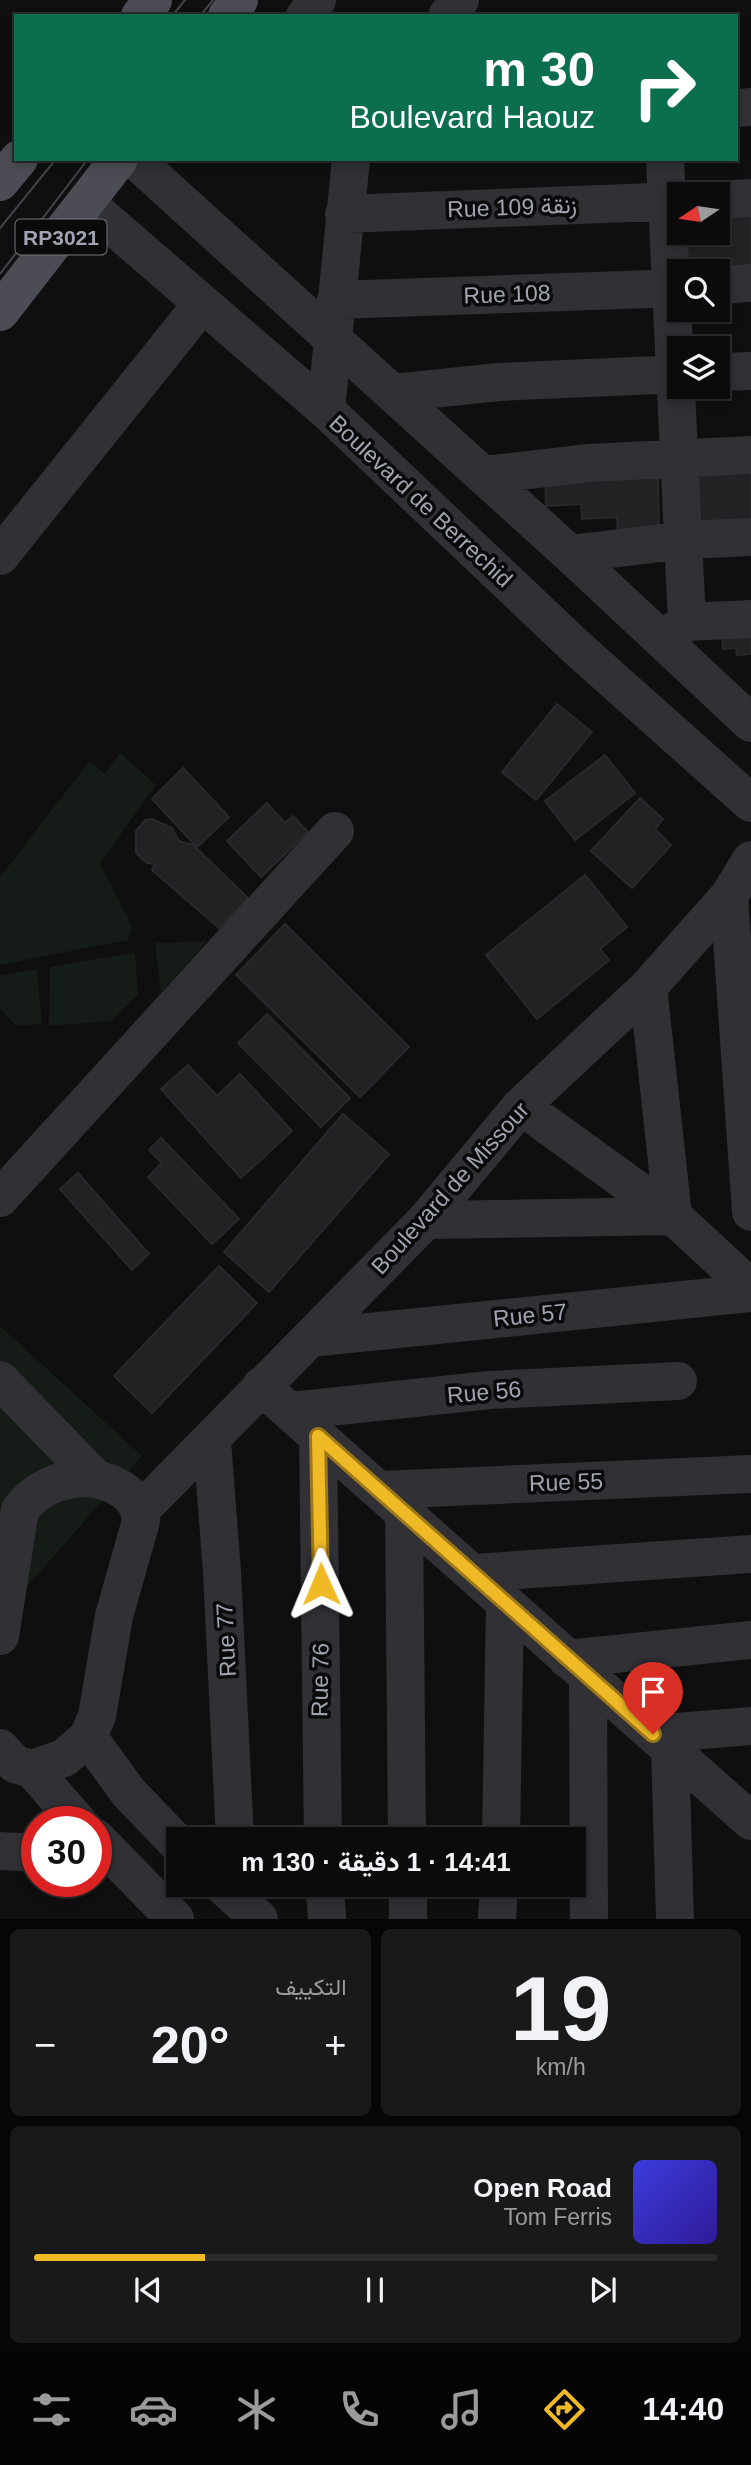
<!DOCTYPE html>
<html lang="ar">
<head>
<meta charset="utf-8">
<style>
	body { margin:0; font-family:Arial,Vazirmatn,sans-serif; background:#19191a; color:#f1f3f6; direction:rtl; height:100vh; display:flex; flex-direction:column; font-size:26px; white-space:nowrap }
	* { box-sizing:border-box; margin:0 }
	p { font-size:23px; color:#9a9b9d }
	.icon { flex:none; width:38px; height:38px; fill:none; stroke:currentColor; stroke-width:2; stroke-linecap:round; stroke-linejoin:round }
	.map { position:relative; height:1919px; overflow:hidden; direction:ltr }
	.side { display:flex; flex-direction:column; gap:10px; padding:10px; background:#060607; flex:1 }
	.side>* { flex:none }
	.guide { position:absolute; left:14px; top:14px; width:724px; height:147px; border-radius:0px; box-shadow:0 4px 10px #0003,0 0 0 2px #2b2b2d; direction:rtl; background:#0b6e4f; color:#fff; overflow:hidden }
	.needle { width:46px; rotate:257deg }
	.tools { position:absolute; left:667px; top:182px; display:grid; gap:14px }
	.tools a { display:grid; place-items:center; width:63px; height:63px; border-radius:0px; background:#0b0b0c; box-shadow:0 4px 10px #0003,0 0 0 2px #2b2b2d; font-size:35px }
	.speed { position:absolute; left:21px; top:1806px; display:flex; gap:14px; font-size:35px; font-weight:700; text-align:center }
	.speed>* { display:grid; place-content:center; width:91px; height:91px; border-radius:50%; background:#0b0b0c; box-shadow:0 4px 10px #0003,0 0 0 2px #2b2b2d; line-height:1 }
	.speed .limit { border:10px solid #d22; background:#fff; color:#111 }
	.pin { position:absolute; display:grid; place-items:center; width:60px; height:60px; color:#fff; margin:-72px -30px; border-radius:50% 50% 50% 0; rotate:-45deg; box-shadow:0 0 7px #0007 }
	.pin .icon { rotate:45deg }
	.me { position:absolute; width:77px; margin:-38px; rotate:359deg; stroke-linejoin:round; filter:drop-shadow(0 0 5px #0008) }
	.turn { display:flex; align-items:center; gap:24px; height:147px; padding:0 28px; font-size:32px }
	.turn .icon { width:91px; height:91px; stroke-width:2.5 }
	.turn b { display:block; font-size:49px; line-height:60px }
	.big { font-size:52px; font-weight:700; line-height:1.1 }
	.side .widget { flex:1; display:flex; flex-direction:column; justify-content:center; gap:10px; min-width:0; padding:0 24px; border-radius:10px; background:#19191a }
	.side .dial { align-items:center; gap:0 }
	.dial b { font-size:91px; line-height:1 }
	.song { display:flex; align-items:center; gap:21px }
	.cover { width:84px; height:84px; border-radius:10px; background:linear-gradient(135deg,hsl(240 70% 55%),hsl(250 70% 35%)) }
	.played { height:7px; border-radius:4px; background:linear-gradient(90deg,#f0b926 25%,#2b2b2d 25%) }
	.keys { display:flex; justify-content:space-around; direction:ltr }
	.heat { display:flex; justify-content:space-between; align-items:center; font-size:38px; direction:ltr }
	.side .tiles { flex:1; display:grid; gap:10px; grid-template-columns:1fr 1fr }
	.widget:last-child { grid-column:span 2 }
	.trip { position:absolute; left:166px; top:1827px; width:420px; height:70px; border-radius:0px; background:#0b0b0c; box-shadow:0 4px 10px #0003,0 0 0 2px #2b2b2d; font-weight:700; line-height:70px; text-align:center; direction:rtl }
	.tabs { display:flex; height:112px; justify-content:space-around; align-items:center; background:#040405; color:#9a9b9d }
	.tabs .icon { width:49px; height:49px }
	.tabs .active { color:#f0b926 }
	.tabs b { font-size:32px; color:#f1f3f6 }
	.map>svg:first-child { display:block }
	.green { fill:#151b16 }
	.building { fill:#222224; stroke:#29292c; stroke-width:2 }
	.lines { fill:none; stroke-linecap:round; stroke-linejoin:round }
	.minor { stroke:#303035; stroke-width:38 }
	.major { stroke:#4c4d54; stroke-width:38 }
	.tram { stroke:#43444a; stroke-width:2 }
	.route-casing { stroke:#9c7819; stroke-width:18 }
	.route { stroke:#f0b926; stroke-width:12 }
	.labels { text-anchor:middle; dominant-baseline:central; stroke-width:7; stroke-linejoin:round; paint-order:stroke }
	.shield { fill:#0a0a0b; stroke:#73767f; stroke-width:2 }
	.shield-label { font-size:21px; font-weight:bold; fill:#a0a4b1 }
	.street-label { font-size:23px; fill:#a0a4b1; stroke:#0a0a0b }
</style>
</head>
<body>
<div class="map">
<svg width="751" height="1919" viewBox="0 0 751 1919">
	<rect width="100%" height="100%" fill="#0f0f10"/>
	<path class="green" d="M120,753l36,32 -56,78 32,63 -4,14 -128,25v-88l89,-115 16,12z
		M207,941l-46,52 -6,-50z
		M135,952l3,43 -27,26 -62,5 1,-59z
		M37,969l5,55 -25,2 -17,-17v-34z
		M0,1326l142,130 -142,161z"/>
	<path class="building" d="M751,214v63l-33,-6h-39v-38h39v-17z
		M751,465v64l-49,3 -19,-63z
		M658,471l1,62 -41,2 -1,-18 -35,2 -1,-15 -35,2 -1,-30z
		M751,633v21l-14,1 -1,-7 -13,1 -1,-13z
		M557,704l35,28 -56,68 -34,-28z
		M605,755l30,38 -60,47 -30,-39z
		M183,768l46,49 -32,30 -45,-48z
		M640,798l23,21 -8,10 16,16 -39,43 -41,-37z
		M267,803l18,20 8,-7 15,16 -47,45 -34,-36z
		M152,819l20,9 7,13 14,4 55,53 -29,30 -67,-58 3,-6 -8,-1 -11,-10v-22l9,-11z
		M585,875l42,52 -27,22 9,11 -72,59 -51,-64z
		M285,924l124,123 -49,50 -124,-122z
		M267,1014l83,84 -29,29 -83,-84z
		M188,1065l29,31 23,-22 52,57 -51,47 -80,-89z
		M343,1114l46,40 -120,138 -45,-40z
		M161,1138l78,81 -27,25 -64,-67 14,-14 -13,-13z
		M78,1173l71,81 -17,16 -72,-81z
		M219,1266l38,37 -105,110 -38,-37z
		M291,1885h20v19z"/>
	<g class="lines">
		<path class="minor" d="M305,16l12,-16
			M447,16l13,-16
			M737,108l14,-1
			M134,159l436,395 181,169
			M665,159l22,463
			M718,200l33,-2
			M86,203l240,207 250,237 175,156
			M344,214l335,-13
			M718,285l33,-2
			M336,300l343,-12
			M718,372l33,-1
			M393,393l106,-11 180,-8
			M326,410l25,-251
			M484,475l105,-12 162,-8
			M570,554l115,-14 66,-3
			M0,556l202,-252
			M666,636l21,-14 64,-3
			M729,896l22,316
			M521,1106l152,110 78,72
			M0,1198l335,-367
			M426,1220l247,-4 -25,-229
			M310,1338l441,-45
			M0,1380l95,98
			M261,1386l490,435
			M291,1411l199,-21 188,-9
			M318,1436l5,403
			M212,1441l10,131 13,267
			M380,1490l371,-16
			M141,1510l285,-290 95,-114 127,-119 81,-91 22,-36
			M404,1513l3,326
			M474,1573l277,-19
			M0,1636l20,-126c23,-31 69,-42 103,-20 11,8 17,17 18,31l-27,95 -17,100 -9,21 -24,21 -32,11 -17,-5 -15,-16
			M567,1659l184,-19
			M588,1677l1,242
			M653,1734l98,-8
			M88,1737l41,56 49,51
			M670,1749l5,170
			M32,1769l46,53
			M96,1838l79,81
			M501,1839l4,-237
			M0,1851l37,2
			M222,1885l37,34
			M325,1885l2,34
			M408,1885v34
			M497,1919l2,-34"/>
		<path class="major" d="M140,16l13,-16
			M227,16l12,-16
			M0,182l19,-23
			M0,312l119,-153"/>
		<path class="tram" d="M172,16l13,-16
			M200,16l13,-16
			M0,228l56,-69
			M0,274l88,-115"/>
	</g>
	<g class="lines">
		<defs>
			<path id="route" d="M321,1584l-3,-148 335,298"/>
		</defs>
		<use href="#route" class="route-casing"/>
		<use href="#route" class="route"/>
	</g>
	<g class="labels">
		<rect class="shield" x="15.5" y="219.5" width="91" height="35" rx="5"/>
		<g class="shield-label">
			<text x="61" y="237">RP3021</text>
		</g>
		<g class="street-label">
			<text transform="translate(512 207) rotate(-2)">Rue 109 زنقة</text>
			<text transform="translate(507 294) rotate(-2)">Rue 108</text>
			<text transform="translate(421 501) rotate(43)">Boulevard de Berrechid</text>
			<text transform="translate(450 1188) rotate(-48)">Boulevard de Missour</text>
			<text transform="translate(530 1315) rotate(-6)">Rue 57</text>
			<text transform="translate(484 1392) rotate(-5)">Rue 56</text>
			<text transform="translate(566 1482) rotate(-2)">Rue 55</text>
			<text transform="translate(226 1640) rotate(-93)">Rue 77</text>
			<text transform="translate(320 1680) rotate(-89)">Rue 76</text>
		</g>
	</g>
</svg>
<div class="tools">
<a><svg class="needle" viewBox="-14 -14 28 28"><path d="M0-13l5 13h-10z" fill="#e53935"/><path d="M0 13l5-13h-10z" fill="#9a9b9d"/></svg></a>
<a><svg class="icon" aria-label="search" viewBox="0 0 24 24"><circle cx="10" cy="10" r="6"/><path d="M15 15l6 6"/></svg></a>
<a><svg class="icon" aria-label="layers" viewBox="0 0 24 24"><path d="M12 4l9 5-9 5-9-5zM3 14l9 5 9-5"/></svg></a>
</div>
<div class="speed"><div class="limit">30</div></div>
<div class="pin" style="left:653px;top:1734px;background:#d93025"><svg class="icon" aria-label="arrive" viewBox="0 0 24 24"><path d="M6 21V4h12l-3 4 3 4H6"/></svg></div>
<svg class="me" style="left:321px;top:1584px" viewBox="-20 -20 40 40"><path d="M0-17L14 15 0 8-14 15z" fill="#f0b926" stroke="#fff" stroke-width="4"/></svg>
<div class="trip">14:41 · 1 دقيقة · 130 m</div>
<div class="guide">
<div class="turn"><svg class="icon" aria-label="right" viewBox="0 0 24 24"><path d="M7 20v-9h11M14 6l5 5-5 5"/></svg><div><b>30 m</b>Boulevard Haouz</div></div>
</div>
</div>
<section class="side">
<div class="tiles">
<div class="widget dial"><b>19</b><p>km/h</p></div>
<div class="widget"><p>التكييف</p>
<div class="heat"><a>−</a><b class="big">20°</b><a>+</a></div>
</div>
<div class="widget">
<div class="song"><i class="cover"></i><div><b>Open Road</b><p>Tom Ferris</p></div></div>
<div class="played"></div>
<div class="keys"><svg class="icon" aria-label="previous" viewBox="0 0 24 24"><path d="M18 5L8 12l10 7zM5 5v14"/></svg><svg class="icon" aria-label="pause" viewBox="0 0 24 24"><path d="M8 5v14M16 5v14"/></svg><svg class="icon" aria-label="next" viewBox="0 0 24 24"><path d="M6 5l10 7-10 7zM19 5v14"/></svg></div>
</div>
</div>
</section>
<nav class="tabs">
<b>14:40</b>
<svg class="icon active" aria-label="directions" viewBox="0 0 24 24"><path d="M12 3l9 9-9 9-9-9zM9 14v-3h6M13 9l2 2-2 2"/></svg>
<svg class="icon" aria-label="music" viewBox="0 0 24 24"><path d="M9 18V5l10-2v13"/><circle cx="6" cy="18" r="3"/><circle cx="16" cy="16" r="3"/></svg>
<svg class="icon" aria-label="phone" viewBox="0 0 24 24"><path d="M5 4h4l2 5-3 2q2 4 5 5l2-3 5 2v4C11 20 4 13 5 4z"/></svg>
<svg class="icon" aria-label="climate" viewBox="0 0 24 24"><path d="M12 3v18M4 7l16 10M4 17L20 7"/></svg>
<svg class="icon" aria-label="car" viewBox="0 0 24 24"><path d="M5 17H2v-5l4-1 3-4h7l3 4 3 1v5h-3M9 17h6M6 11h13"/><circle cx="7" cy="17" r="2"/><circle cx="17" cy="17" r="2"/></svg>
<svg class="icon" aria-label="filters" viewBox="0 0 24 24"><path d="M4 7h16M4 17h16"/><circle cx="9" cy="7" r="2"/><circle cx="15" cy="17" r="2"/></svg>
</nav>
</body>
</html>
